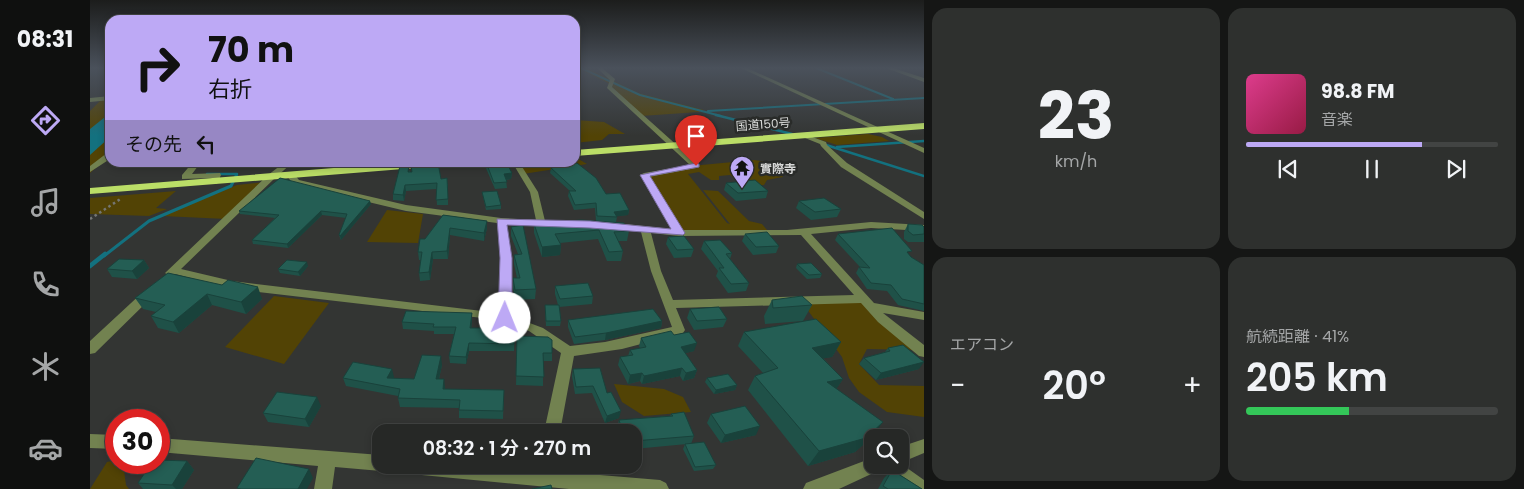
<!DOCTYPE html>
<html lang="ja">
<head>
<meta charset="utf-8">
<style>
	body { margin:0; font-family:Poppins,"Noto Sans JP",sans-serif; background:#2e302e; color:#f1f3f6; height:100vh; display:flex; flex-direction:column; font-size:19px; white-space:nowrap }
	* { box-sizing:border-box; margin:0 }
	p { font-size:16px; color:#a4a6a7 }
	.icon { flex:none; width:28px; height:28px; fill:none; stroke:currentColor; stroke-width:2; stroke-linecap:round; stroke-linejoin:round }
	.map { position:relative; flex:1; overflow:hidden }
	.sheet { display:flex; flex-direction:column; gap:8px; padding:8px; background:#151615; width:600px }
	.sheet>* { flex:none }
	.banner { position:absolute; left:15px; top:15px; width:475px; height:152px; border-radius:15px; box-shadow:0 2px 8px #0003,0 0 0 1px #424443; background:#bda9f5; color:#111; overflow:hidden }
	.controls { position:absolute; left:774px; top:429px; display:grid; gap:10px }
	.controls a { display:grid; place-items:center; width:45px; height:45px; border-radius:10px; background:#262826; box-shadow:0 2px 8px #0003,0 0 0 1px #424443; font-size:25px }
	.speed { position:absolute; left:15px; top:409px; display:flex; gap:10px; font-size:25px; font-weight:700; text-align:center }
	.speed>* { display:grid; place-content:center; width:65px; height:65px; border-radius:50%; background:#262826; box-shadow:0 2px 8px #0003,0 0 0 1px #424443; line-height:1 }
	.speed .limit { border:8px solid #d22; background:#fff; color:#111 }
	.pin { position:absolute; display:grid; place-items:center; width:42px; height:42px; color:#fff; margin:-51px -21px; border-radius:50% 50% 50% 0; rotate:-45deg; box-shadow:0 0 5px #0007 }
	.pin .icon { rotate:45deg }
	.me { position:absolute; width:55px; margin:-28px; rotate:1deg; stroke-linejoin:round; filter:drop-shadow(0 0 4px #0008) }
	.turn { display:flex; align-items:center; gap:18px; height:105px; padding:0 20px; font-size:22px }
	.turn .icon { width:65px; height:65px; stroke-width:2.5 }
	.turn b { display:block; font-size:35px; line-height:42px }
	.then { display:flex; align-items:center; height:48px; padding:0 20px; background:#0003; gap:10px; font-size:19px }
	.big { font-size:38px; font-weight:600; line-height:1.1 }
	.sheet .widget { flex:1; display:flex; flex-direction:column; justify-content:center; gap:8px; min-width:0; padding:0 18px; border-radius:15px; background:#2e302e }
	.sheet .dial { align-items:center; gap:0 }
	.dial b { font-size:65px; line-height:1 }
	.song { display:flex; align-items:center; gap:15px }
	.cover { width:60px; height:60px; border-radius:8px; background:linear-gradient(135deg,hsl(330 70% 55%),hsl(340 70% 35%)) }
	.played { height:5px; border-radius:2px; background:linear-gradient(90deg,#bda9f5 70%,#424443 70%) }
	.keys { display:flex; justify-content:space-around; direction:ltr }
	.heat { display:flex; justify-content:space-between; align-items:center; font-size:28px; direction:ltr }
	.charge { height:8px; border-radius:4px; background:linear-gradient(90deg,#34c759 41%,#424443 0) }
	.sheet .tiles { flex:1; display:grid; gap:8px; grid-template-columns:repeat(2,1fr) }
	.trip { position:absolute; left:282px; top:424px; width:270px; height:50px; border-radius:15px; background:#262826; box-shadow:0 2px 8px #0003,0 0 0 1px #424443; font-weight:600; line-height:50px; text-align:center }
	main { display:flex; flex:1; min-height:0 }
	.tab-bar { display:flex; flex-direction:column; width:90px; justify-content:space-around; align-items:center; background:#0f100f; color:#a4a6a7 }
	.tab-bar .icon { width:35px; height:35px }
	.tab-bar .current { color:#bda9f5 }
	.tab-bar b { font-size:22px; color:#f1f3f6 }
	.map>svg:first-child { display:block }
	.green { fill:#524305 }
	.water { fill:#13717f }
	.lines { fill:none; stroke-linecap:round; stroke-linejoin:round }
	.stream-far3 { stroke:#13717f; stroke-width:2 }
	.stream-far2 { stroke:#13717f; stroke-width:2.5 }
	.stream-far1 { stroke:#13717f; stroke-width:3 }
	.stream { stroke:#13717f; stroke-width:4.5 }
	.path { stroke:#747674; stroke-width:2.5; stroke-dasharray:2.5 3; stroke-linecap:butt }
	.minor { fill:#728250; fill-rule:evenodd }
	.tertiary { fill:#728250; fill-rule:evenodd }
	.trunk { fill:#bbde67; fill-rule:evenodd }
	.wall { fill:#1f5148 }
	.shaded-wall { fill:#19423b }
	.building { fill:#245e54; stroke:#19423b }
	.route { fill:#bda9f5; stroke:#7b6e9f }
	.labels { text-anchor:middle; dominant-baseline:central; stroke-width:5; stroke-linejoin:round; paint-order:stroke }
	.far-street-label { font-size:12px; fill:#d7d8d7; stroke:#292b29 }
	.far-poi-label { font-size:12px; font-weight:bold; fill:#d7d8d7; stroke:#292b29; text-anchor:start }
</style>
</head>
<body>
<main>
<nav class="tab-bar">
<b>08:31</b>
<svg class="icon current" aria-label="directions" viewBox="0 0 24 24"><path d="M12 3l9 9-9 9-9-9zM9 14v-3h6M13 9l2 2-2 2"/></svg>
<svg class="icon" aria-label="music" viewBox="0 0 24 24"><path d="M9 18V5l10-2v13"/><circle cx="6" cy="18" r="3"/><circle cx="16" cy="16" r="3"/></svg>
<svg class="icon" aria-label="phone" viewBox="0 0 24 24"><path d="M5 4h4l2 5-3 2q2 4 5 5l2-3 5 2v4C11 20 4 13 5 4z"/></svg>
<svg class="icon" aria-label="climate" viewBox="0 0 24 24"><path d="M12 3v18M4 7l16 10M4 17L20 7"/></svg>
<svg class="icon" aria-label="car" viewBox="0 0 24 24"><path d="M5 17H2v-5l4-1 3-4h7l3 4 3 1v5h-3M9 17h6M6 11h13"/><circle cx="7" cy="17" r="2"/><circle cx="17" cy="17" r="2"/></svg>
</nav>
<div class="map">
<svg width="834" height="489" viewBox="0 0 834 489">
	<rect width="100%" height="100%" fill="#333533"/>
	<path class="green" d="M487,68h10l51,25 66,17 -5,2 -58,4 -33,-33z
		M20,91v64l-20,18v-62z
		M485,120l29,2 21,12h-16l-7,6 -27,3z
		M778,134l14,3 7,4 -52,4 -22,-7z
		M485,157l12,7 -64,10 -8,-11 60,-1z
		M664,160c14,2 23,4 29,17l-16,3 -3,5c-19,1 -20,2 -34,-10l-11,1v4h-8l-12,-8 -11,2 39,49 3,1 -27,-34 15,1 31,30 13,3 5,6 -84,3 -39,-58 47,-9z
		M175,182l-38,37 -65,-3 75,-31z
		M86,191l-20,17 11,1 -18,7 -59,-2v-16z
		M297,210l36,4 -5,29 -51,-1z
		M184,296l55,7 -45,61 -59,-17z
		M711,301l67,1 54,48 -55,-1 -8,15 20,21 45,1v31l-37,-5 -28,-20 -10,-14 -7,-21z
		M524,384l50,5 19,8 8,15 -47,4 -22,-14z
		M26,460v2l7,1 3,22 3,4h-39l17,-27z"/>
	<path class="water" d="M20,113v24l-20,18v-26z"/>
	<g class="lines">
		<path class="stream-far3" d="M491,68l59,27 81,21
			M726,68l77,31
			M618,111l216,-13"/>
		<path class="stream-far2" d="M626,115l76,19
			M733,144l101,32
			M747,147l87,-6
			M117,174h30l-1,3"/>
		<path class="stream-far1" d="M14,256l45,-35 82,-35 5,-10"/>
		<path class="stream" d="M0,266l15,-12"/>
		<path class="path" d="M0,219l32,-21"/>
		<path class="minor" d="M507,68h5l13,11 -3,8 88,79 -4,2 -47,9 33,53h105l84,-8 53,3v6l-53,-3 -60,6 63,69 50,9v8l-41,-7 41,32v12l-5,-1 -41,-34 -17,-19 -185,5 9,22 -2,3 -61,16 -48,7 -14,76h-16l17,-79 -32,-22 -38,-12 -259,-30 -57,-15 -5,2 -5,-3 103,-98 17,-13h8l-19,17 -93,90 51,12 267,32 2,-55 -4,-35 -91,-12 -113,-27 -6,-8 4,-2h3l5,6 107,25 95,13 35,2 -6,-28 -18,-30h7l19,30 7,29h13l5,3 -5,3 -52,-3 5,34v58l32,12 27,18 35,-4 67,-15 -21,-56 -10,-39 -26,-3 -5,-3 5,-3 57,6 -32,-54 4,-2 46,-8 -83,-77 3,-8zM561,233l28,3 122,-1 53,60 -181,5 -12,-29z
			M796,68h7l31,10v4z
			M20,96v4l-20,2v-4z
			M710,134h4l22,8 1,3 20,18 77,49v7l-83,-52 -20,-21 -1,-2 -20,-8z
			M17,153h3v6l-20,13v-6z
			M103,162h8l-9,12 28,-1 1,2 -4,9h-6l-1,-2 2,-4 -30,1v-4z
			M58,290l4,1 2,3 -2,3 -57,56 -5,1v-13l54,-50z
			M0,434l26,1v14l-26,-1z
			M69,438l222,17v10h7l-1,4 -6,2 -46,-4 -3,22h-18l4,-23 -159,-14z
			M834,439v14l-24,10v-16z
			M782,458v7h28v-2l24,17v9h-16l-26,-20 -43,20h-36l3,-6z
			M303,465h97l46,4 1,-4h16l-1,6 108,9 6,3 3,6h-100l-168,-16 -6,-2z"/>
		<path class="tertiary" d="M651,68h6l177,80v5z"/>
		<path class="trunk" d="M834,123v6l-349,27v-6z
			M317,162h51l-5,3 -363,29v-6z"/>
	</g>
	<path class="wall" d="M394,162h22l6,11 -1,6 -5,1 1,8 -12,1 -10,-23z
		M461,168l55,26 23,16 -1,5 -12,1 1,1 -1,5 13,9 -2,10h-9l5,10 -2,10h-14l-9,-22 -38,4 1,2 -1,10 -18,2 -8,-24v-9l62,-3 -1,-13 -21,2 -6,-14 1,-5h1l-20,-18z
		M320,170v2l31,7 7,5v21h-11l-1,-16 -30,2 -2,10 -11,-1v-6z
		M636,183l42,8 -2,7 -30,3 -12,-11z
		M392,192l19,13v4l-15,1z
		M709,201l42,8 -4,8 -26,3 -15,-12z
		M281,204l-30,36 -1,-2 -1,-3 7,-17 -24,-3 -34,33 -35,-4 -1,-4 23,-22 -35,-4 -1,-3z
		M353,215l44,6v7l-3,13 -34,-6 -2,24h-15l-3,21 -10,1 -1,-8 2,-13h-2l-1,-8 7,-13z
		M818,224l16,3v15h-16l-4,-3v-7z
		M421,227l25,62 -1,10 -20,1 -2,-12v-10h4l-3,-14v-9l4,-1 -7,-18z
		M655,234l34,12 -3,7 -23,2 -11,-14z
		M748,234l71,21 2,2 13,8v46l-26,-6 -11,-14 -20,-2 -11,-16 3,-6h1l-25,-27z
		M578,237l26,12 -3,8 -17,1 -8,-14z
		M614,241l28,12 -2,6 19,24 -3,8 -18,2 -12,-17 2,-5 -17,-22z
		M54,260l5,8 -12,11 -25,-2 -5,-8z
		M707,264l25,10 -2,4 -13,1 -11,-11z
		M218,266l-8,10 -20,-3 -2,-4z
		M78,273l94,26 -16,15 -34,-9 -33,28 -21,-5 -7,-12 5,-4 -13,-3 -8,-11z
		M465,286l38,10 -1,8 -33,3 2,14 -1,5h-14l-1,-21h13l-3,-11z
		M682,300l40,5 -9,16 -38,3 -1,-8z
		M600,309l37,10 -4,8 -29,3 -7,-12z
		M382,313v7l-1,8h44l-1,23h-45l-3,13 -16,-1 -1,-7 5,-22h-20v-3l-31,-2 -1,-7z
		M478,320l94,1 -1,7 -56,12 -31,4 -6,-17z
		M654,332l97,10 -9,15 -9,1 20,21 -7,10 36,48 -17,15 -47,14 -60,-76 7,-14 8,-3 -25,-27z
		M584,335l20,16 -9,2 12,17 -3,8 -11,3 -3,-5 -38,8 -2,-3 -12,3 -10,-19 2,-8 8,-1 2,-6 10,-2 -1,-2 2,-8z
		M427,336l35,17v8h-9v25l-27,-1z
		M798,348l31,21 -43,11 -17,-16 5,-6 21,-6z
		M352,365l-3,14 6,8v2l59,1 -1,29 -44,-1v-10l-59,-1 -2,-9v-2l-52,-10 -3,-8 51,-1 -1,1 21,1z
		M483,369l34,24 12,25 -14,5 -13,-30 -17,1 -3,-18z
		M617,378l30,7 -2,5 -21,4 -9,-12z
		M231,406l-12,21 -41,-5 -5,-9z
		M581,414l23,22 -3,8 25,21 -3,4 -19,2 -11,-22 2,-5h2l-53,5v-17h-16l-1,-4 2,-8 51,-4z
		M621,414l45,21 -35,8 -14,-20z
		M97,461l7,9 -12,19h-39l-5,-6z
		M802,470l30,19h-44l6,-11z"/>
	<path class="shaded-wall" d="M422,173l-1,6 -7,1v-6z
		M315,185l1,6 -2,10 -1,-6z
		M280,201l1,3 -30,36 -1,-4z
		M539,210l-1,5 -15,2 1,-5z
		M231,211l1,4 -34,33 -1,-4z
		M397,221v7l-3,13v-8z
		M360,228v7l-2,24 -1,-8z
		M471,245l-1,10 -18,2v-10z
		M342,252l1,7 -3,21 -1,-8z
		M54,260l5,8 -12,11 -5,-8z
		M217,262l1,4 -8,10 -2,-4z
		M168,287l4,12 -16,15 -5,-12z
		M117,294l5,11 -33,28 -6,-11z
		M382,313v7l-1,15 -1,-7z
		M572,321l-1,7 -56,12 1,-7z
		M751,342l-9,15 -28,5 8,-14z
		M379,343v8l-3,13v-7z
		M607,343l-3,8 -16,4 3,-8z
		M351,356l1,9 -5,22 -1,-8z
		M834,362l-5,7 -43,11 5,-7z
		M592,368l-2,8 -38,8 2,-8z
		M302,369l2,8 -5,9 -2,-8z
		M607,370l-3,8 -11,3 3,-8z
		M552,373l-2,8 -12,3 2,-9z
		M354,379l1,8 -1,10 -1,-8z
		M753,379l-10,15 -6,-12z
		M647,385l-2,5 -21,4 2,-4z
		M227,397l4,9 -12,21 -4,-8z
		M531,411l-2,7 -14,5 2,-7z
		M793,422l-11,15 -17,15 -47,14 11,-15z
		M670,426l-4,9 -35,8 4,-8z
		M97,461l7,9 -12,19h-6l-4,-4z
		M219,469l4,9 -6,11h-9z"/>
	<path class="building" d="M396,162h20l6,11 -8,1 3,8 -13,1z
		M348,163l3,16 6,-1 1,21 -12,1 1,-17 -32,2 -2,10 -10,-1 7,-28 9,-1 -1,7h4l-1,-7z
		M487,163l19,15 10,16 14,-1 9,17 -15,2 3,5 -20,-1 -1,-13 -21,2 -6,-14h7l-25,-23z
		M190,178l90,23 -30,35 -1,-1 8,-21 -26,-3 -34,33 -35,-4 27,-25 -40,-4z
		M665,180l13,11 -30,2 -12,-10z
		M407,191l4,14 -15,2 -4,-15z
		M734,198l17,11 -26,3 -16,-11z
		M353,215l44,6 -3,12 -34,-5 -3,23 -15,1 -3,20 -10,1 3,-21h-4l2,-13h5z
		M491,220l43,3 5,8 -15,1 9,19 -14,1 -10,-22 -44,4 6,11 -19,2 -8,-23z
		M818,224l14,1 2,2v7l-11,1 -5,-4z
		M433,225l13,64 -21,1 -2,-12h7l-6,-23 8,-1 -11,-27z
		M802,228l20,23 -5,1 4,5 13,8v39l-22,-5 -11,-14 -20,-2 -12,-16 11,1 -32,-34z
		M677,232l12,14 -23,1 -11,-13z
		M594,236l10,13 -17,1 -9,-13z
		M630,240l12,13 -6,1 23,29 -18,1 -12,-16h5l-20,-27z
		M29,259l25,1 -12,11 -25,-2z
		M197,260l20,2 -9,10 -20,-3z
		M721,263l11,11 -13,1 -12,-11z
		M78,273l54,12 6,-5 30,7 -17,15 -34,-8 -34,28 -22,-6 14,-11 -30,-7z
		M498,283l5,13 -33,3 -5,-13z
		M712,296l10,9 -39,3 -1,-8z
		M455,305h14l2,16h-15z
		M629,307l8,12 -30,2 -7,-12z
		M563,309l9,12 -56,12 -31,4 -7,-17z
		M316,311l66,2 -2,15h45l-1,16 -45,-1 -3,14 -17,-1 7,-29h-23l1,-3 -32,-2z
		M726,319l25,23 -29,6 31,31 -16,3 56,40 -17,16 -47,13 -64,-75 23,-8 -34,-36z
		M581,331l3,4 15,-3 8,11 -16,4 16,23 -11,3 -4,-5 -38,8 -2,-3 -12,2 -10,-18 13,-2 -3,-5 16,-3 -5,-9z
		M427,336l31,1 4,3v13h-9l1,24 -28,-1z
		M813,345l21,17 -43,11 -17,-15 26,-7 -2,-3z
		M332,355l19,1 -5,23h8l-1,10 61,1 -1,21 -44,-1 1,-10 -62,-2 2,-9 -57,-11 10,-16 39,7 -5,9 27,1z
		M510,368l7,25 4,-1 10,19 -14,5 -14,-30 -17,1 -3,-18z
		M638,374l9,11 -21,5 -9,-12z
		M187,392l40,5 -12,22 -42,-6z
		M655,406l15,20 -35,9 -14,-21z
		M594,412l10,24 -60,5v-9h-11l-4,-12 54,-4 -2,-2z
		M431,428l19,1v3h-20z
		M342,429l20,1 -1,2h-20z
		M614,442l12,23 -21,2 -10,-23z
		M166,458l53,11 -11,20h-57l-4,-1z
		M69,460l28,1 -15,24 -34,-2 14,-21h7z
		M802,470l30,19h-34l-5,-3z
		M461,485l1,4h-20z"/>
	<linearGradient id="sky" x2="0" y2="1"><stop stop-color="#1c1d1c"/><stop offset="0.5" stop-color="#4a515b"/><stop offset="1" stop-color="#4a515b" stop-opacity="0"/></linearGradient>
	<rect width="834" height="136" fill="url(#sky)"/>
	<path class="route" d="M606,163l3,1v3l-49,9 35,57 -2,2 -93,-7 -83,-3 5,33v60l-2,3h-10l-2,-3 2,-60 -3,-39 93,2 81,8 -31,-54z"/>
	<defs>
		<symbol id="temple-pin" viewBox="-11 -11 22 30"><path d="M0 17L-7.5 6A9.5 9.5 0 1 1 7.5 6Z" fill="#bda9f5" stroke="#292b29"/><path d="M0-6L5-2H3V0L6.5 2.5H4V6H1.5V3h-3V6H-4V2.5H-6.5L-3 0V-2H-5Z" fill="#111"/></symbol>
	</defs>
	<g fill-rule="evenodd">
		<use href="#temple-pin" x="638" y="154" width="28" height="38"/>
	</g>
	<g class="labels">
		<g class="far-street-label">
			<text transform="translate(673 124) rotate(-4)">国道150号</text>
		</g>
		<g class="far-poi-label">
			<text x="670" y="168">實際寺</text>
		</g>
	</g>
</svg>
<div class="controls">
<a><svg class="icon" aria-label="search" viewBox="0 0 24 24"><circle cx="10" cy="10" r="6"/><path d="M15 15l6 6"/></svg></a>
</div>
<div class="speed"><div class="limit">30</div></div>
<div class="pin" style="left:606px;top:166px;background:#d93025"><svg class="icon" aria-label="arrive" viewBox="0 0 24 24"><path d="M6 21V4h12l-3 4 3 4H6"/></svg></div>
<svg class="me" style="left:415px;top:318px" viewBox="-20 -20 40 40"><circle r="19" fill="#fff"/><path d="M0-13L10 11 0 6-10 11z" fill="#bda9f5"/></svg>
<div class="trip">08:32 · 1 分 · 270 m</div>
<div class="banner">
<div class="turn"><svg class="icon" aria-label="right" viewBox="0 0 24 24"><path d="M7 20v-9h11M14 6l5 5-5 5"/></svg><div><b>70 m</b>右折</div></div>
<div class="then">その先<svg class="icon" aria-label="left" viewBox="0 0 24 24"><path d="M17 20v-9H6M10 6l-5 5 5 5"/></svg></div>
</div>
</div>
<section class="sheet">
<div class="tiles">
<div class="widget dial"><b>23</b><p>km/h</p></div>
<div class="widget">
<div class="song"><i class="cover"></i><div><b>98.8 FM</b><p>音楽</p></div></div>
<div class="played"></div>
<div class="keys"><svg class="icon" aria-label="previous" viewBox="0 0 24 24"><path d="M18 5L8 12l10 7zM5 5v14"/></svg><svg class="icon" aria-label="pause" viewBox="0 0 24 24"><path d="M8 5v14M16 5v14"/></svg><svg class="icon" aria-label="next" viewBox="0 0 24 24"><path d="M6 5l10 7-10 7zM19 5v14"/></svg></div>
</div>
<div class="widget"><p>エアコン</p>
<div class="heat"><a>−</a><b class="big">20°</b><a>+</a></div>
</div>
<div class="widget"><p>航続距離 · 41%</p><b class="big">205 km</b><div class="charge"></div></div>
</div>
</section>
</main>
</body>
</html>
